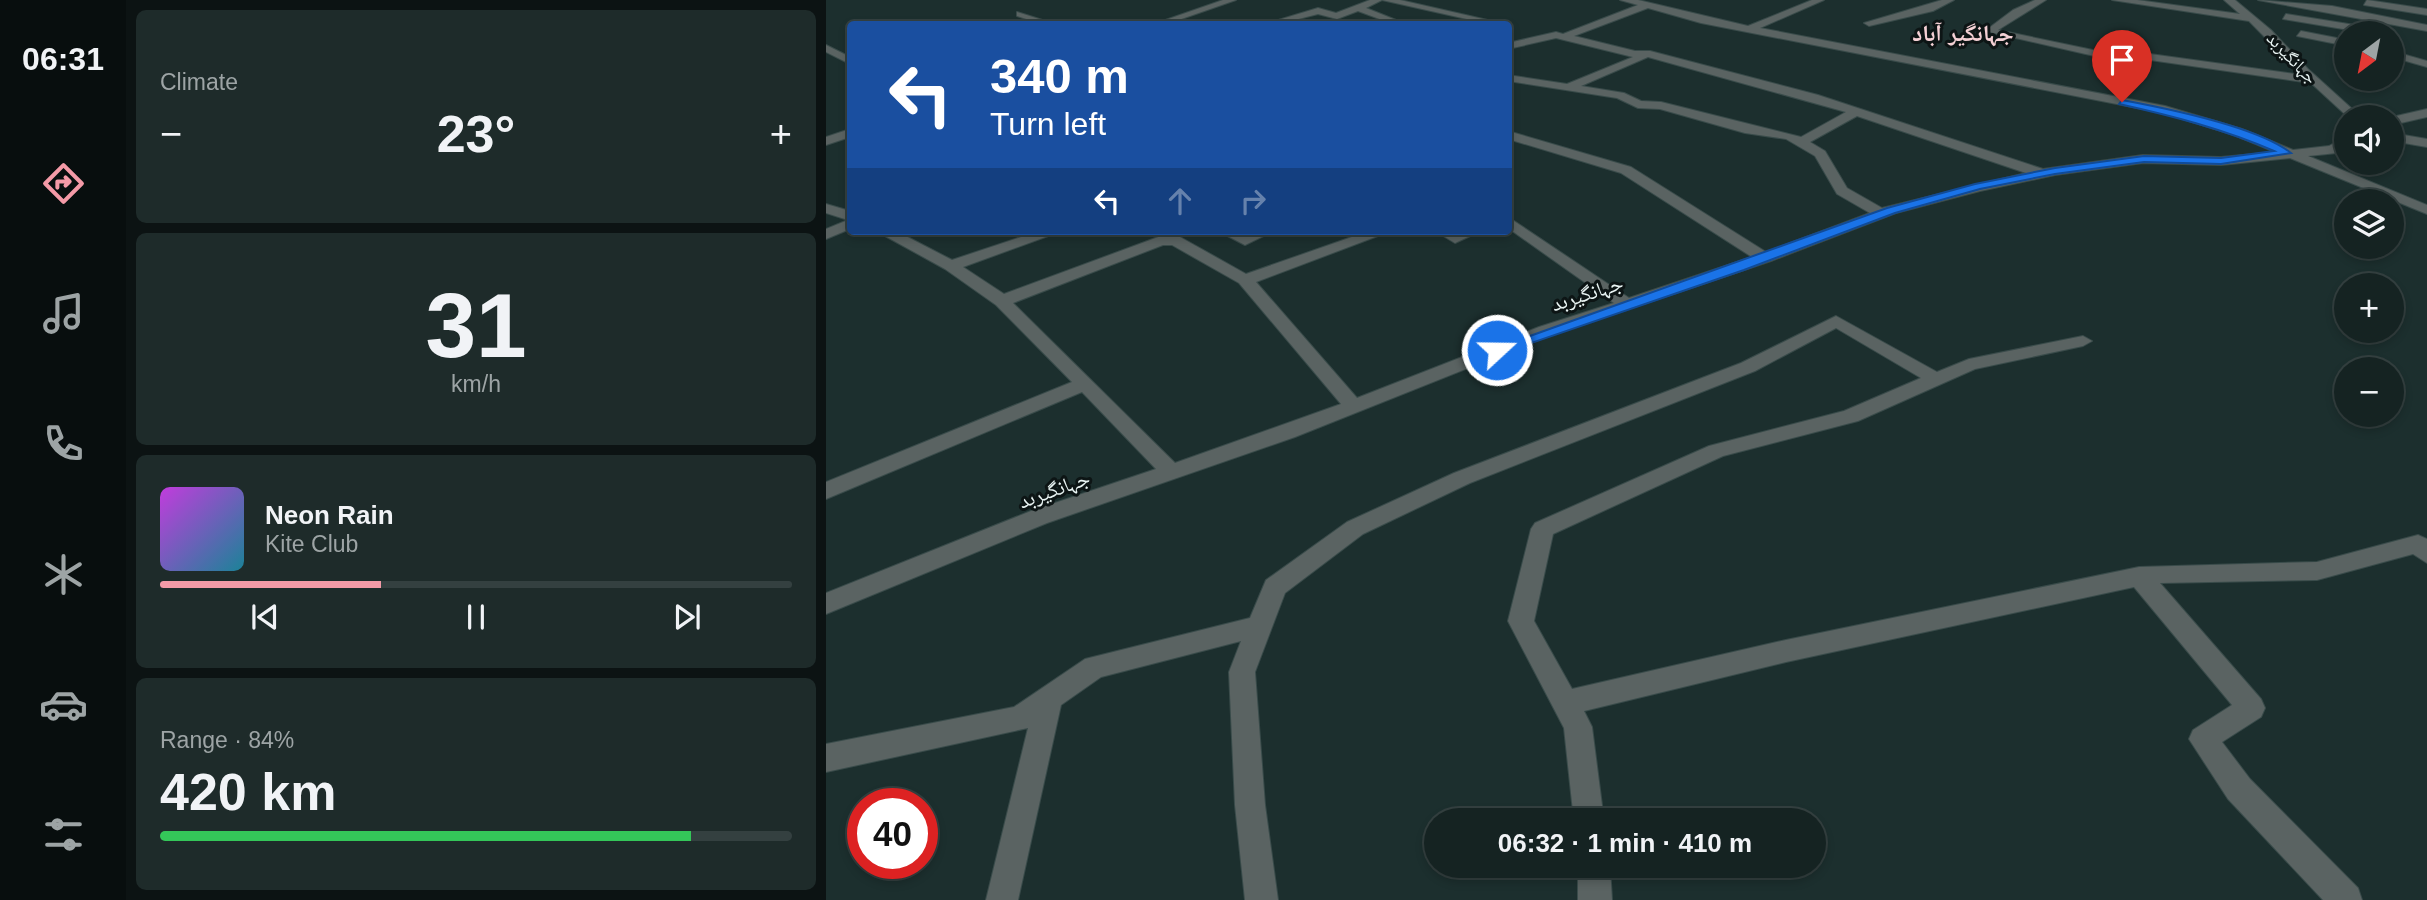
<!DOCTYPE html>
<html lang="en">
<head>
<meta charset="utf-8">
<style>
	body { margin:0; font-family:Arial,"Noto Naskh Arabic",sans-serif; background:#1e2b2a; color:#f1f3f6; height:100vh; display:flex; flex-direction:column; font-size:26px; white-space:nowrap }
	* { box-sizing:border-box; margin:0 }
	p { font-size:23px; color:#9da4a5 }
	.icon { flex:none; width:38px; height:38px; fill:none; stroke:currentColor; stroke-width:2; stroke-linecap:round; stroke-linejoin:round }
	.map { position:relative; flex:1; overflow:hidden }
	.panel { display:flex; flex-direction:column; gap:10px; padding:10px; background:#0c1313; width:700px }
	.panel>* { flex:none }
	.top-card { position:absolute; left:21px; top:21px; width:665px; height:214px; border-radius:7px; box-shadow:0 4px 10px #0003,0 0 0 2px #344040; background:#1a4fa0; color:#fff; overflow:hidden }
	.needle { width:46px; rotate:212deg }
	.controls { position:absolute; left:1508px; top:21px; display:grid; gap:14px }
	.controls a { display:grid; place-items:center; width:70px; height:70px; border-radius:50%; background:#152322; box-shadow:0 4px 10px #0003,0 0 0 2px #344040; font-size:35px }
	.speed { position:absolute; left:21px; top:788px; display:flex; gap:14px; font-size:35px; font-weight:700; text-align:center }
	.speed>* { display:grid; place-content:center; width:91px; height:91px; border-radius:50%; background:#152322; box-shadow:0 4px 10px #0003,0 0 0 2px #344040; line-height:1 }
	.speed .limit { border:10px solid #d22; background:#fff; color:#111 }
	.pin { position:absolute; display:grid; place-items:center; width:60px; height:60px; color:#fff; margin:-72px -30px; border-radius:50% 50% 50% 0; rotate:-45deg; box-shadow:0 0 7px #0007 }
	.pin .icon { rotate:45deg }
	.me { position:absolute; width:77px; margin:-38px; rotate:69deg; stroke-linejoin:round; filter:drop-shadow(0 0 5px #0008) }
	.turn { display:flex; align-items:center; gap:24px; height:147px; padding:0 28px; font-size:32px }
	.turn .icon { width:91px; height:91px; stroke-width:2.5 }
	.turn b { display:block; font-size:49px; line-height:60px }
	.lanes { display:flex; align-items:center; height:66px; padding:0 28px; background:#0003; justify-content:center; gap:35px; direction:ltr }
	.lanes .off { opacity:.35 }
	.big { font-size:52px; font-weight:700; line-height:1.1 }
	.panel .tile { flex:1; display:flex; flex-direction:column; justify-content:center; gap:10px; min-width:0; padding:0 24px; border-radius:10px; background:#1e2b2a }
	.panel .dial { align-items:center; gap:0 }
	.dial b { font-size:91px; line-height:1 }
	.song { display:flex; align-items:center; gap:21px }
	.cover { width:84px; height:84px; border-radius:10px; background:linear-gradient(135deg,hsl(290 70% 55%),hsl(190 70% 35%)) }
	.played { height:7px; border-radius:4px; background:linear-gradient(90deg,#f49aa7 35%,#344040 35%) }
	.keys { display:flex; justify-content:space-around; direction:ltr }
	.heat { display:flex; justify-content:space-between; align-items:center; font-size:38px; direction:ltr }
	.charge { height:10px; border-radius:5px; background:linear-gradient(90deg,#34c759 84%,#344040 0) }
	.trip { position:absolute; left:598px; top:808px; width:402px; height:70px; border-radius:35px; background:#152322; box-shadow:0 4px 10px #0003,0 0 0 2px #344040; font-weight:700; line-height:70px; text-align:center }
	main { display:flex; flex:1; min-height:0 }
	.menu { display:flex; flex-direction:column; width:126px; justify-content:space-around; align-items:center; background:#080e0e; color:#9da4a5 }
	.menu .icon { width:49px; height:49px }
	.menu .selected { color:#f49aa7 }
	.menu b { font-size:32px; color:#f1f3f6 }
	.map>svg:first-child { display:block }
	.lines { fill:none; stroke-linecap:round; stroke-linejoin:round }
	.minor-casing { stroke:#394b4a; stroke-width:2 }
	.minor { fill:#5a6362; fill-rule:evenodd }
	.route { fill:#1a73e8; stroke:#114b97; stroke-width:2 }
	.labels { text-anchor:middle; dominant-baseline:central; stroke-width:6; stroke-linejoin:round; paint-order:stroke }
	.far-street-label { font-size:18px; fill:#e9f4f3; stroke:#0d1515 }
	.street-label { font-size:21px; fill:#e9f4f3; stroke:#0d1515 }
	.far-district-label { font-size:23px; font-weight:bold; fill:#f5d1d5; stroke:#0d1515 }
</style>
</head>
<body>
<main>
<nav class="menu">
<b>06:31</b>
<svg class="icon selected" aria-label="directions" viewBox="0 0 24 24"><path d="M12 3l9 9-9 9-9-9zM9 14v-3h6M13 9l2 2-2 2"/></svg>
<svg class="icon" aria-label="music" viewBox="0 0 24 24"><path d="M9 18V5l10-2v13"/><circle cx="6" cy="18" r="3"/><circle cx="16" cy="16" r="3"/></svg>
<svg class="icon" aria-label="phone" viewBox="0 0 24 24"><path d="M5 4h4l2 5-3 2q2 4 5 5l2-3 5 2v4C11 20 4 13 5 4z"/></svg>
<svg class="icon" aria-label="climate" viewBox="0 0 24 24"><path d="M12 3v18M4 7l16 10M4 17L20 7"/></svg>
<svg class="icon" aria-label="car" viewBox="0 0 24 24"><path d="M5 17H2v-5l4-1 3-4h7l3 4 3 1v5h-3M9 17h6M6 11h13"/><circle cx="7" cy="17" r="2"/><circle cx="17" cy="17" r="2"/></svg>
<svg class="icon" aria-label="filters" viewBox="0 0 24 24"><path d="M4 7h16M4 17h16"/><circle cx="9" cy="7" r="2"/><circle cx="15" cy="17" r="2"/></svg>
</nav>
<section class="panel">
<div class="tile"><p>Climate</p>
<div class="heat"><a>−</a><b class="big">23°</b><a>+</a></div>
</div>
<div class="tile dial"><b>31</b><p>km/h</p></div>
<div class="tile">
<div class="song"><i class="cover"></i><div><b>Neon Rain</b><p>Kite Club</p></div></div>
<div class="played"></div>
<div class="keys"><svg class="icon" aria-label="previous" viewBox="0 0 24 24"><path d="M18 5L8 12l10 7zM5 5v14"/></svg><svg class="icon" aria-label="pause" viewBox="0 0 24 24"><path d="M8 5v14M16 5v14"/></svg><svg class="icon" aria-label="next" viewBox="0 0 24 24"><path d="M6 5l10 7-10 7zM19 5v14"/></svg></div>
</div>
<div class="tile"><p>Range · 84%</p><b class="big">420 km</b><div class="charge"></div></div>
</section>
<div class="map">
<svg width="1601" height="900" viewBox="0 0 1601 900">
	<rect width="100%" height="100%" fill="#1c2f2e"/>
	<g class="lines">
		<defs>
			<path id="minor" d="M397,0h13l-69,24h-13z
				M544,0h12l-16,8 40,16h-13l-35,-13 -21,8 -19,-5 -39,10h-14l53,-16 18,5z
				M556,0h18l105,24h-16z
				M794,0h18l110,26 64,-26h12l-64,28 405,78 77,23 51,21 36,-4 18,-10v10l-10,7 -29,3 119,49v9l-137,-56 -69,7 -78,-2 -88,12 -75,16 -84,22 -125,48 -220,74 -256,102 -248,86 -221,91v-21l205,-82 125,-42 -74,-77 -256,107v-17l246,-100 -76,-77 -51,-36 -69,-38h20l56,29 87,-29h23l-99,36 41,27 157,-58 19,1 66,37 123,-43h22l-135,51 101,116 182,-71 75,-24 -106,-75v-11l121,81 123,-41 -131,-84 -113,-34v-8l123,36 135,85 104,-39 -33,-19 -22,-38 -29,-17 -41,-6 -85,-24 -22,-1 -21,-10 -109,-17v-6l59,9 66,-27 -77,-19 -48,11v-6l48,-11 7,2 75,-29zM822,8l53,15 462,90 71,22 41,17 -54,5 -78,-2 -100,14 -225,-74 -168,-44h-15l-61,-15zM822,57l198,55 -45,25 -140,-35 -20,-1 -17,-8 -43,-7zM1031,116l169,57 -144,35 -35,-20 -22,-37 -15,-9zM337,245h9l67,38 102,121 -166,59 -162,-160z
				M1116,0h12l-21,11 -64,15 -5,-3z
				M1209,0h11l-48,30 114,24h38l152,21 -53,-54 -137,-21h25l103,14 -16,-14h11l36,30 37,39 53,48h-13l-37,-34 -161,-23h-38l-127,-29 28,-21z
				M1432,0l74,6 95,19v6z
				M1541,0l60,9v6l-63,-10z
				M191,12l38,12h-13l-25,-8z
				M1460,14l75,12 5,3 -5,3 -78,-13z
				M1475,31l46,9v6l-50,-10z
				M0,45l24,12v7l-24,-12z
				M1566,51l35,10v6l-35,-10z
				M1601,109v8l-35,8v-8z
				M24,129v8l-24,8v-8z
				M1566,133l35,6v8l-35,-6z
				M0,204l24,7v18l-24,10v-10l22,-9 -22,-7z
				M392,231l27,3 29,-3 -29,14z
				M609,231h46l-26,12z
				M1010,316l101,56 32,-13 114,-23 9,5 -9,5 -108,23 -117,52 -135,35 -170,78 -19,87 38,68 214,-49 353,-73 178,-5 101,-27 9,4v24l-14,-9 -96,26 -157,3 101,116 4,9 -4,9 -39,25 28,37 108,109 4,12h-39l-95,-101 -39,-60 4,-9 39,-25 -98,-118 -348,75 -202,49 8,16 12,94h-30l-10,-93 -56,-107 23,-92 4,-6 174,-77 135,-35 77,-33 -85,-50 -81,43 -285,112 -107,51 -78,59 -30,79 10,133 13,95h-33l-10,-95 -6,-133 12,-31 -140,36 -40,28 -43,195h-32l42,-172 -202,44v-28l188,-37 71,-48 165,-41 16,-38 81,-58 107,-49 287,-110z
				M752,866h32l2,34h-34z"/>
		</defs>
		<use href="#minor" class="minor-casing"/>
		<use href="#minor" class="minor"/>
	</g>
	<path class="route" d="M1296,100c43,8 136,27 169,53l-70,11 -77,-2 -89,12 -75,15 -85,24 -151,57 -242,83 -11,-3 396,-142 88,-24 80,-16 89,-12 77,2 53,-7c-51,-22 -101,-35 -155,-47z"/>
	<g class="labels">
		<g class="far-street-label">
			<text transform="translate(1466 58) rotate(46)">جہانگیربد</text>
		</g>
		<g class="street-label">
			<text transform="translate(761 293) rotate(-18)">جہانگیربد</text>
			<text transform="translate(228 489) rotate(-20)">جہانگیربد</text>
		</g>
		<g class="far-district-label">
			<text x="1137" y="33">جہانگیر آباد</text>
		</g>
	</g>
</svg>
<div class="controls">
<a><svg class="needle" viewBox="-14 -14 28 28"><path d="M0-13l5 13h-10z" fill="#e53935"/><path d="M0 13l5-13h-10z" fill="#9da4a5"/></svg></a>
<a><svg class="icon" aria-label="sound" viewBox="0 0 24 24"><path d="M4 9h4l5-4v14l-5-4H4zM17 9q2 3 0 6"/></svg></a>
<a><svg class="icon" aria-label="layers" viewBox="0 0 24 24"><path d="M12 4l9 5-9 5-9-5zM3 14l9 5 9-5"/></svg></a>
<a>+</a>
<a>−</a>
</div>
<div class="speed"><div class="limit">40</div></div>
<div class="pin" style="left:1296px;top:102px;background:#d93025"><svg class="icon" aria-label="arrive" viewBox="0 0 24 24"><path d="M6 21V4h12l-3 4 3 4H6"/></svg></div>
<svg class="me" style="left:671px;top:350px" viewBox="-20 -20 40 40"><circle r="17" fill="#1a73e8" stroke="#fff" stroke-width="3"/><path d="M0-11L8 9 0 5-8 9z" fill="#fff"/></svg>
<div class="trip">06:32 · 1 min · 410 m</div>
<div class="top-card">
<div class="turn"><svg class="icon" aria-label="left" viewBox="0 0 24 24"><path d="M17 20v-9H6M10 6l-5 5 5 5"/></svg><div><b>340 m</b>Turn left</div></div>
<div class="lanes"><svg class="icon" aria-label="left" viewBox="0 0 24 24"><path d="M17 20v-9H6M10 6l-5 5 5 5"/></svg><svg class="icon off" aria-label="ahead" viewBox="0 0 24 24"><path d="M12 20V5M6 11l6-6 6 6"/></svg><svg class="icon off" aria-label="right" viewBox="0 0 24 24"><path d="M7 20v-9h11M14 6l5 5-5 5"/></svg></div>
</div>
</div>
</main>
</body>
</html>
